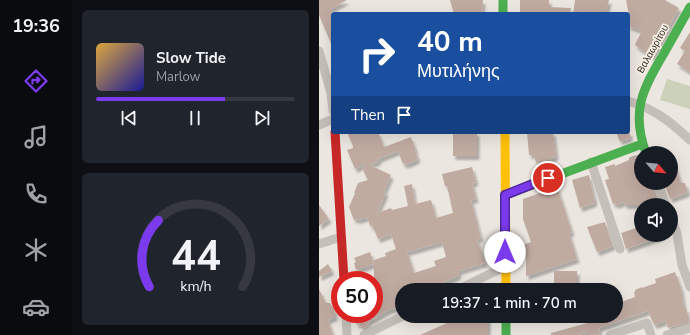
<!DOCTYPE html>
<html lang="en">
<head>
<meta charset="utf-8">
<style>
	body { margin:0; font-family:"Nunito Sans",sans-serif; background:#20242c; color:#f1f3f6; height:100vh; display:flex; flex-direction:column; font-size:15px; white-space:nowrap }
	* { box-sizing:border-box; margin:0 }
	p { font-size:13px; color:#9ea1a6 }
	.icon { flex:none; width:22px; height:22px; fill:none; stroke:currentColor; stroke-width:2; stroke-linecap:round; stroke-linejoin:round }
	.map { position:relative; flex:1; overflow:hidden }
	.details { display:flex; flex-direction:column; gap:10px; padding:10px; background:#0d0f14; width:247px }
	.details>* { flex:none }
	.banner { position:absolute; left:12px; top:12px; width:299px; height:122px; border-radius:4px; box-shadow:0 4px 16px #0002; background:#1a4fa0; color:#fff; overflow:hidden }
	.needle { width:26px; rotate:117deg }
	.fabs { position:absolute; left:315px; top:146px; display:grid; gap:8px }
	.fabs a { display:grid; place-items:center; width:44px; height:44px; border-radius:50%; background:#171b24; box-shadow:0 4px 16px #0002; font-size:20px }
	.speed { position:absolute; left:12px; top:271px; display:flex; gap:8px; font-size:20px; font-weight:700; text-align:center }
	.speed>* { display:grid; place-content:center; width:52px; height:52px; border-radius:50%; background:#171b24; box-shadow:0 4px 16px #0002; line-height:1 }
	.speed .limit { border:6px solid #d22; background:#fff; color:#111 }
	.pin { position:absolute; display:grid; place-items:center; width:34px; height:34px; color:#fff; margin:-17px; border:2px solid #fff; border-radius:50%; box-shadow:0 1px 4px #0007 }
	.me { position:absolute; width:44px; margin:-22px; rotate:0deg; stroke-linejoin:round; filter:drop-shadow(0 0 3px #0008) }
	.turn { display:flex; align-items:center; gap:14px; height:84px; padding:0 20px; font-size:18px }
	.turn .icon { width:52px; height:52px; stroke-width:2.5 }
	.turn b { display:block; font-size:28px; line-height:34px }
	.then { display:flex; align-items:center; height:38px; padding:0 20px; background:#0003; gap:8px; font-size:15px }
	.details .card { flex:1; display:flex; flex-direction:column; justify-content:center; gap:6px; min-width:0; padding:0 14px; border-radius:6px; background:#20242c }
	.details .dial { align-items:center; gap:0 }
	.dial svg { height:104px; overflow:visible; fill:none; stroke:#363941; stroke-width:7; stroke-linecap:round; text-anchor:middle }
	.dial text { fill:#f1f3f6; stroke:none }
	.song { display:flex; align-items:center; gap:12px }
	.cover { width:48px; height:48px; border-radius:6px; background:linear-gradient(135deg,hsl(40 70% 55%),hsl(240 70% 35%)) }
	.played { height:4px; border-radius:2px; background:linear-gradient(90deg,#7c3aed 65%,#363941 65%) }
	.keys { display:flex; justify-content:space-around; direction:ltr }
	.trip { position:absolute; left:76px; top:283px; width:228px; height:40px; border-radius:20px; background:#171b24; box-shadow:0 4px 16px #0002; font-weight:600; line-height:40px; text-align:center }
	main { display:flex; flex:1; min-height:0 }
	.tab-bar { display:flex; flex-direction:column; width:72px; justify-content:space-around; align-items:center; background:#090b0e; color:#9ea1a6 }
	.tab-bar .icon { width:28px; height:28px }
	.tab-bar .selected { color:#7c3aed }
	.tab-bar b { font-size:18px; color:#f1f3f6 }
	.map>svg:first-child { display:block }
	.green { fill:#ccd2ba }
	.building { fill:#c0aba1; fill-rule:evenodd; filter:url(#shadow) }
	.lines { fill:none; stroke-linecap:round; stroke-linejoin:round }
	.street { stroke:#c5bfb9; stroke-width:9 }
	.fast { stroke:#4caf50; stroke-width:9 }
	.slow { stroke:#ffc107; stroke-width:9 }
	.jam { stroke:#c62828; stroke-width:9 }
	.route-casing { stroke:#51269a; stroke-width:10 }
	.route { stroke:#7c3aed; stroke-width:7 }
	.labels { text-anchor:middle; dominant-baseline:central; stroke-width:3.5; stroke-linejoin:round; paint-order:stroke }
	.street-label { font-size:10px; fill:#362c27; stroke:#f9f1e6 }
</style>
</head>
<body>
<main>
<nav class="tab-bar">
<b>19:36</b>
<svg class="icon selected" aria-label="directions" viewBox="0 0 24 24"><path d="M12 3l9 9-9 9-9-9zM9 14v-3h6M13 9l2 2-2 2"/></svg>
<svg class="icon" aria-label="music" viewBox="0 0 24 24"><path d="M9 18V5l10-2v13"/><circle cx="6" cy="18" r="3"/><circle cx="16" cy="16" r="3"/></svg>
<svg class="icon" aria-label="phone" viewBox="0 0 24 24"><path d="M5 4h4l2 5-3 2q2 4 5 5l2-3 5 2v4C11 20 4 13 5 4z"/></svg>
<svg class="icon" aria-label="climate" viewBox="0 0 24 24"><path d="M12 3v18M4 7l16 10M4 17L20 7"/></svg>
<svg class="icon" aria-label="car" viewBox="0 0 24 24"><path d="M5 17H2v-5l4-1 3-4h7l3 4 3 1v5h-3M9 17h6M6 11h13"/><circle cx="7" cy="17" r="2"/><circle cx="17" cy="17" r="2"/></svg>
</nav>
<section class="details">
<div class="card">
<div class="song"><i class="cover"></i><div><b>Slow Tide</b><p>Marlow</p></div></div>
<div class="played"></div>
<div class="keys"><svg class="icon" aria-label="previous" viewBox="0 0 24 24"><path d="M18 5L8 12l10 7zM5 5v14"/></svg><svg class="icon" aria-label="pause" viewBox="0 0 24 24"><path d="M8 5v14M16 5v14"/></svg><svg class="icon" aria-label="next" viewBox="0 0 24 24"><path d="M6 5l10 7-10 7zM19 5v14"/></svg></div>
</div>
<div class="card dial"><svg viewBox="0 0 100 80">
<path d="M14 69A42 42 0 1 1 86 69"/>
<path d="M14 69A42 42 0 0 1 21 18" stroke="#7c3aed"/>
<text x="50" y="56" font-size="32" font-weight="700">44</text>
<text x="50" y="72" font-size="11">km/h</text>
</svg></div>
</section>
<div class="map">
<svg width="371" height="335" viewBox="0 0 371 335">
	<defs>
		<filter id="shadow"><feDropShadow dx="2.5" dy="4" stdDeviation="1" flood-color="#0004"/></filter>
	</defs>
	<rect width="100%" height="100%" fill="#ece6e0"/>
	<path class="green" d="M348,79l23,7v23l-30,-9z"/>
	<path class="building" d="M0,0h28l-16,9 2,4v35l-14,-33z
		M131,0h33l-1,14h-28z
		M201,0h29v7l22,1 -1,6h-50z
		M256,0h34l-3,14h-12l-12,-3v3h-9z
		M307,0h39l14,8 -27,49 -16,-11 -1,-2 7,-13 -14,-5v-11h1z
		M371,32v40l-13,-8 8,-13 -5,-3z
		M28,132h31l6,15 27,-10 5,14h-1l3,7 -2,1 1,1 -12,5v-2l-2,1 -5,-13 -20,8 1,2 -9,4 21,10 -7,16 2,1 -9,21 14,-5 1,2 16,-4 -4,-20 8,-2 3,20 16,-4 5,18 17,-5 -6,-27h-2l-3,-12 30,-7 4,15 -4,1 4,16 -5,1 10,38 -4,1 8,24 -26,8 -1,5 -19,8 1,2 -7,4h-31v16l-13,4 -21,12 1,3 -7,4 -3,-6 -2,2 -4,-11h21v-54l12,-4 -1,-3 11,-4 -5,-15 -13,5 -6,-15 -1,4 -4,-11 -9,3 -1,-1 -3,1 -5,-13 6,-14h-1l4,-10 10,-3 -5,-10 2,-6 -10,5 -8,-19 6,-2v-2zM123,242l4,15 -12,4 2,5 -22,7 -7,-21z
		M134,132h24v24h-24z
		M208,132h26l3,23 -1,2 -19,6 -2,-8h-5z
		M297,132h14v6l-9,3h-1z
		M320,155l2,4v24h11l8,22h-35l-1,-3 -8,3v-2l-3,1 -8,-24 4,-1 -4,-12 10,-3v2l14,-6v-2l3,-2z
		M353,157l9,26h4l3,9h-2l1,1 -17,6 -6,-16h7z
		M270,175l6,26h-1v2l-14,5 -8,-28z
		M238,187l15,45 -3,1 8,26 -51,17v-24l-3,1 -3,-7 11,-4 -8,-23v-20z
		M0,205l10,14 -10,7z
		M286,222l8,24 -16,6 -10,-25z
		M320,227l2,8h21v1l-36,13 -5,-16z
		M51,252l4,12 -18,6 -2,-7 2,-1 -2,-4z
		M9,264l4,7 -13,6v-6z
		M235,271h23v12h-8v7h-15z
		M356,272l6,16 3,20h2l4,14 -22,6 -2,-7 -12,4 -6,-14 -49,17 1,6 -10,1v-3l-13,3h-26v-2l51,-14v-3h13l1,1v-10l6,-2 -1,-3 14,-5 -1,-5h1v-2l7,-3v1l14,-5 -1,-4z
		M0,289l7,14h4l4,7 1,7 -7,3 5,15h-14z
		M125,316h44v19h-68l27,-12z"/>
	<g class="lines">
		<path class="street" d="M0,51l12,42 2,18
			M309,101c26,8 42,20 62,39
			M0,125l14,-6
			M272,162l29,87
			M339,183l8,22
			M352,217l6,17 5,31 8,22
			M0,244l22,-7
			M138,290l49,-24
			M27,314l1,21
			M45,335l39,-19
			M291,335l37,-12 4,12
			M348,335l23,-7"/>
		<path class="fast" d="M184,0v14
			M327,153c-15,-41 -4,-63 17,-98 9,-16 18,-32 27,-48
			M186,195l137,-51
			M187,316v19"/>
		<path class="slow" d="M186,132l1,158"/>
		<path class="jam" d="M16,132l9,148"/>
	</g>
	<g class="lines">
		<defs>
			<path id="route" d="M186,252v-57l43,-17"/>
		</defs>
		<use href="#route" class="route-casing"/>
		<use href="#route" class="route"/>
	</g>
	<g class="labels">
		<g class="street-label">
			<text transform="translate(334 49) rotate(-61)">Βαλαωρίτου</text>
		</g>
	</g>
</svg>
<div class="fabs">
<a><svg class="needle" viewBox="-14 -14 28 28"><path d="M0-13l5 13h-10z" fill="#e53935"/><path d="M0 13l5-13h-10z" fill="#9ea1a6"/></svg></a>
<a><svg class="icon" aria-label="sound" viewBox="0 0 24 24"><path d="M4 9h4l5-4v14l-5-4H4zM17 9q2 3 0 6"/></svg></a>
</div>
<div class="speed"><div class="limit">50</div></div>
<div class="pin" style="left:229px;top:178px;background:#d93025"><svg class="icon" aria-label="arrive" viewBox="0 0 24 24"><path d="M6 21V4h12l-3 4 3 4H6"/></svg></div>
<svg class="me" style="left:186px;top:252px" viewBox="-20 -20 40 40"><circle r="19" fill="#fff"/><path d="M0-13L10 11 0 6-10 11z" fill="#7c3aed"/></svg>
<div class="trip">19:37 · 1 min · 70 m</div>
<div class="banner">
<div class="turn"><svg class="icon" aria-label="right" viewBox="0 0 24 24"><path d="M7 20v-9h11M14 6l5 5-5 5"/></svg><div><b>40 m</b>Μυτιλήνης</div></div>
<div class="then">Then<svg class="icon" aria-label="arrive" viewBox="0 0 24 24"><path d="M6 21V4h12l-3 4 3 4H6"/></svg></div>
</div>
</div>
</main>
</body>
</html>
